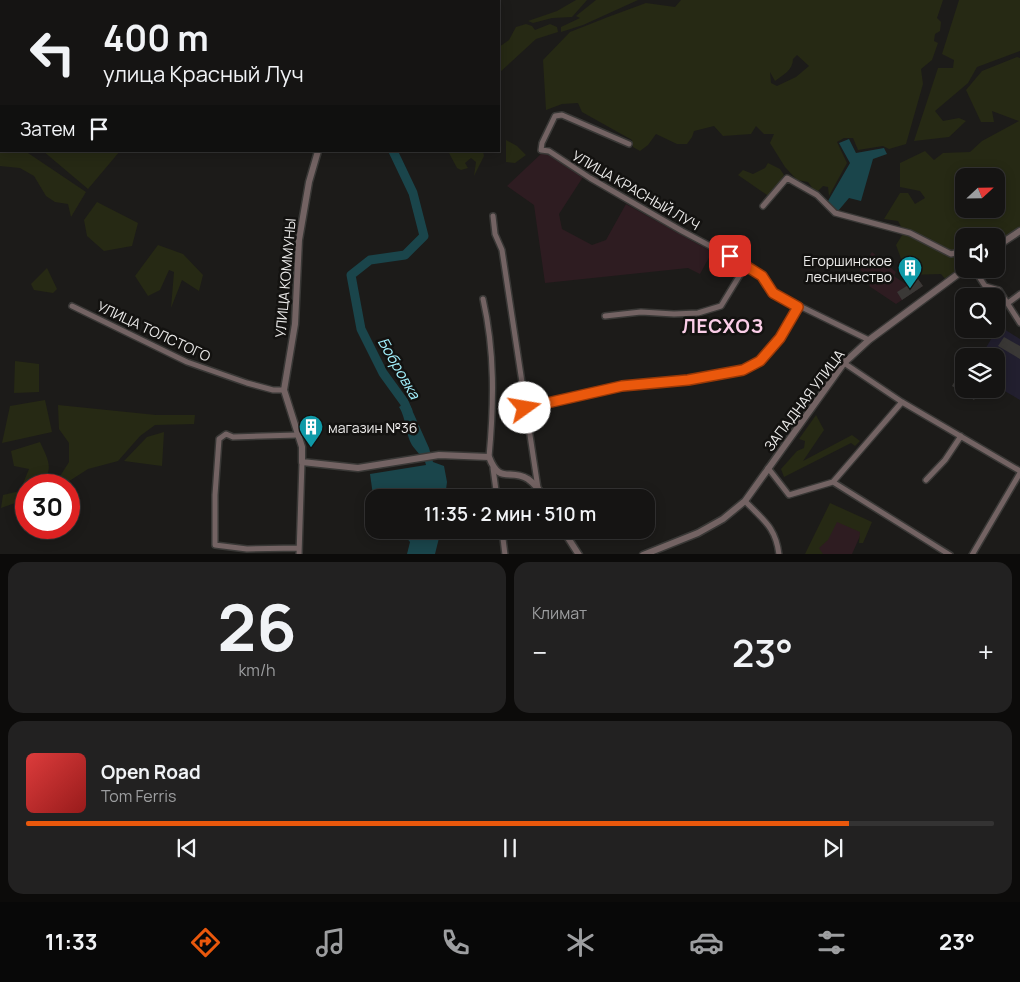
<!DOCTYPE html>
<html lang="ru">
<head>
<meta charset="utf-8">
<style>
	body { margin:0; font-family:Manrope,sans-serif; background:#222121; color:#f1f3f6; height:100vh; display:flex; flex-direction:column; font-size:19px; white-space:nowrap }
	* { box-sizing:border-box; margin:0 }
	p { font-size:16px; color:#9d9ea0 }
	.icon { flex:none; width:28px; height:28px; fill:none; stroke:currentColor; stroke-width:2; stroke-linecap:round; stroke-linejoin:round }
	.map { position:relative; height:554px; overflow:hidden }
	.side { display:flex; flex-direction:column; gap:8px; padding:8px; background:#0c0b0a; flex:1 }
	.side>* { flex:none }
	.top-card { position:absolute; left:0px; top:0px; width:500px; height:152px; box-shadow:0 2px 12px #0003,0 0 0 1px #343333; background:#151413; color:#f1f3f6; overflow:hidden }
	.needle { width:32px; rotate:68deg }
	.controls { position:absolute; left:955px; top:168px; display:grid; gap:10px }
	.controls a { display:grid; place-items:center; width:50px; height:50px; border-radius:10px; background:#151413; box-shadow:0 2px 12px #0003,0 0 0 1px #343333; font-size:25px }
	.speed { position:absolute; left:15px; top:474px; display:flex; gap:10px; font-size:25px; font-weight:700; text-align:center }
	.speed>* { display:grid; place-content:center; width:65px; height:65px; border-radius:50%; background:#151413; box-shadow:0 2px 12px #0003,0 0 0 1px #343333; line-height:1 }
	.speed .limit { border:8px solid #d22; background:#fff; color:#111 }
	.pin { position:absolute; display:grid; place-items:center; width:42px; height:42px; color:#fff; margin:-21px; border-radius:10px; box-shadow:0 2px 8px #0006 }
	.me { position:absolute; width:55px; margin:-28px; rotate:77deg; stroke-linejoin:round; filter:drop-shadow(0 0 4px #0008) }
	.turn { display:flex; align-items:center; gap:18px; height:105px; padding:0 20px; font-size:22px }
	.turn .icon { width:65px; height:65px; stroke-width:2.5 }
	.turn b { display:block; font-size:35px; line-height:42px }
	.then { display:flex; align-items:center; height:48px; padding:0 20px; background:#0003; gap:10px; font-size:19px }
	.big { font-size:38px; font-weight:600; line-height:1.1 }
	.side .tile { flex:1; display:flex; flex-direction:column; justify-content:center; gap:8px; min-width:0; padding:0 18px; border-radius:15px; background:#222121 }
	.side .dial { align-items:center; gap:0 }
	.dial b { font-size:65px; line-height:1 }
	.song { display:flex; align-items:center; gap:15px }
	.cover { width:60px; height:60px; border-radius:8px; background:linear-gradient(135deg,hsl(0 70% 55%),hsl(0 70% 35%)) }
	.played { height:5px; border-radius:2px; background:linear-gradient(90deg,#ea580c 85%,#343333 85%) }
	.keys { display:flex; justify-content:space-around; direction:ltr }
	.heat { display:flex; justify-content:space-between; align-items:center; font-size:28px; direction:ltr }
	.side .tiles { flex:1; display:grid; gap:8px; grid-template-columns:1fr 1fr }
	.tile:last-child { grid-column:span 2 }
	.trip { position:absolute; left:365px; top:489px; width:290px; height:50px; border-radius:15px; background:#151413; box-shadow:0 2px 12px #0003,0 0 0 1px #343333; font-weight:600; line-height:50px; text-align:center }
	.menu { display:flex; height:80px; justify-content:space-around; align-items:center; background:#080808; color:#9d9ea0 }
	.menu .icon { width:35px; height:35px }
	.menu .selected { color:#ea580c }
	.menu b { font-size:22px; color:#f1f3f6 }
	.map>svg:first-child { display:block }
	.industrial { fill:#2e1c21 }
	.education { fill:#221f2f }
	.green { fill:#262914; fill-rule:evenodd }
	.water { fill:#1a454b }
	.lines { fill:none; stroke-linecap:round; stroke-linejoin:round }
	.river { stroke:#1a454b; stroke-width:9 }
	.building { fill:#3a3836 }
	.minor-casing { stroke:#393836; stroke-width:8 }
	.tertiary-casing { stroke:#393836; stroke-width:9 }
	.minor { stroke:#736363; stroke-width:5 }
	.tertiary { stroke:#736363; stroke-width:6 }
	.route-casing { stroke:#983908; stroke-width:12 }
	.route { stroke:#ea580c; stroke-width:9 }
	.labels { text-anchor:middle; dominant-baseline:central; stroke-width:5; stroke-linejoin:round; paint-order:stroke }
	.street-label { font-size:14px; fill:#ecebea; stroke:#131210 }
	.poi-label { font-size:14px; fill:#ecebea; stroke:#131210; text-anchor:end }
	.water-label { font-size:15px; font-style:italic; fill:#a3f1fd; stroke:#131210 }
	.district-label { font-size:19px; font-weight:bold; letter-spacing:1px; fill:#fbcee8; stroke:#131210 }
</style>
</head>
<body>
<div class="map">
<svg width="1020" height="555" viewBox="0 0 1020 555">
	<rect width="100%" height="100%" fill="#1c1b19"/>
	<path class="industrial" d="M543,152l7,2 33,23 -24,37 3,15 30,16 14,-5 20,-36 86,48 -12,22 -12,-6 -143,15 -11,-78 -27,-19z
		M872,252l24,20 -2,4 13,9 11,-6 5,7 -27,18 -27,-18 4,-7 -13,-9z
		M833,514l31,13 -12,27h-36z"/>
	<path class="education" d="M999,326l21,13v61l-24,-14v-30h-15z"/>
	<path class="green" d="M0,0l83,1h-82v116z
		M576,0h11l-15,17 -20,1 -19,5 -5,-2 29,-10z
		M596,0h42l-55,25 -22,7v-5l19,-9 -4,-2z
		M681,0h262l-6,18 4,4 -1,9 -5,3 -1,7 4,2 -6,17 -11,9 2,15 -17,60 -17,5 -6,-3 -25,4 -5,-12h-9l-7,4 10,21 -18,33 -1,-9 -5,-1 -7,7 -8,-11 -11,-2 -12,-13 -15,-24 4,-9h-10l-8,-8 -5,8 -28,2 -9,-10 -20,5 -2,6 -5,7h-10l-21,-10 -8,11 -8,6 -7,-4 -1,-7 -50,-28 -4,-9 -16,1 -16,6 -3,-50 27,-28 38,-15 38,-14 29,4zM797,55l12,11 -13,11 -19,9 -6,-3 -1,-11 5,9c8,-6 18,-11 18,-22z
		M959,0h61v51l-43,16 -9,16 -33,28 8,10 16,-3 7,3 -17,16 -35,4 24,-73h15l1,-8 -12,-6z
		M526,24l6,2 3,4 15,-6 7,3 1,5 -22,7 -37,34v-26l10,-7 7,-13z
		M1017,57l3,1v169l-24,17v-8h-32v31l-18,13 -5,-6 -34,1 -11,-30 8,-13 -6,-11 -14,-2 16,-26h8l7,11 10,-6 -5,-7 -20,-4v-24l25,-12 9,9 9,-7 27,-1 12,-11 37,-20 -27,-10 2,11h-13l-15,-32 16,-19zM964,176h32v33h-32z
		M0,129l1,22h24l61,41 -15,25 -3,-13 -13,-2 -9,-6 -12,-20 -14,-8 -20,-2z
		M506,140l11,6 9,9 -11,8 -9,-1z
		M43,151h77l-32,38z
		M448,151h35l1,5 -10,20 2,-14 -5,-4 -6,5 3,5 -7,2 -4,-2z
		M768,163l12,6 4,6 -12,20h-5l-29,-20 5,-5 10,4 12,-6z
		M97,202l41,21 -6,23 -28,5 -17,-15 -3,-16z
		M158,245l25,9 20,21 -4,16 -17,-11 -11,28 3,-36 -5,-2 -9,20 -12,6 -13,-20z
		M47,268l10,21 -4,4 -19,-3 -3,-6z
		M15,361l24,3v28l-25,1z
		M45,400l7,32 -50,11 8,-37z
		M58,405l98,10h39l-1,9 -39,1 -15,11 -22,25 -30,8 -25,16 -6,-4 12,-19v-19l-10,-14z
		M816,415l8,15 -21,31 49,-26 8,6 -5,5 -4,-3 -67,34 -3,-8 16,-18 7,-3 1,-7 -6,-2z
		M164,432l-2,34 -38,-5 23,-24z
		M40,442c8,18 14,25 2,43h-16v23l-5,7 -7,-3 4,-10 -17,6 2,-13 17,-4 9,-22 -15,-3 -3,-15z
		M830,503l42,19 -9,21h-4l1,-11 -23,-10 -9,18 -9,8 4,6h-18z"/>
	<path class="water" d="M849,139l7,14 28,-5 3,6 -14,5 -12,42 -12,-3 -11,13 -10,-10 22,-38 -11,-20z
		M408,401l21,47 4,14 11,4 3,16 -2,15 -71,1v4l-4,-28 56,-9c-2,-9 -6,-9 -11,-16 -10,-11 -8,-30 -16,-42z
		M400,530h41l-6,24h-28l3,-12z"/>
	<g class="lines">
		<path class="river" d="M485,1l2,-1
			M393,151l20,42 11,43 -19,19 -35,5 -19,15 10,54 22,44 21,29 4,9"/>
	</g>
	<path class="building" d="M918,279l5,7 -21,14 -5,-8z
		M1004,337l16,9v13l-22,-13z
		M957,377l7,4v8h12l4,2 -6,9 -22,-14z"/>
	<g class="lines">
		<defs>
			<path id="minor" d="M629,144l-67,-29 -7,1 -13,27 -1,7 8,1 41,27 92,53 64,34 16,10 11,18 96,47
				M763,206l24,-28 30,17 18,18 75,20 41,21 8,-2 5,5
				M493,216l2,18 7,16 36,238
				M974,269l11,17 14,4 21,33
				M483,299c12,53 11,104 6,158
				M1008,303l12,-9
				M72,306l115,56 60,21 26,7h11
				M605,316l36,-4 33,2 24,-1 23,-7 25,-41
				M844,363l58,39 118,69
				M902,402l-69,80 117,73
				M525,408l97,-22 66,-6 55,-10 17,-9 20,-23 19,-31
				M297,435l-64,2 -7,-3 -7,5 -4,56v50l32,4 51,-1
				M493,468l4,30
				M768,468l21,27 44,-13
				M926,480l19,-20 16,-24
				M745,501c18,19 31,26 34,54
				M502,530l3,25
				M299,555l3,-93
				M972,555l48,-82"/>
			<path id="tertiary" d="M394,1l1,-1
				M318,151l-9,31 -10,58 -4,84 -11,66 18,57v15l56,6 81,-13 50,2c11,28 20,11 39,22 7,5 12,11 16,19
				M996,247l24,-16
				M563,530l16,25
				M643,555l55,-22 25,-14 22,-18 99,-138 25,-23 96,-71"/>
		</defs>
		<use href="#minor" class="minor-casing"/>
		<use href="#tertiary" class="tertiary-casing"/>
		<use href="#minor" class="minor"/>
		<use href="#tertiary" class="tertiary"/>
	</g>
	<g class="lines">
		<defs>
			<path id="route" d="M525,408l97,-22 66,-6 55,-10 17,-9 20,-23 18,-31 -25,-14 -11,-17 -32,-20"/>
		</defs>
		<use href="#route" class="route-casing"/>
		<use href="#route" class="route"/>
	</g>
	<defs>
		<symbol id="building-pin" viewBox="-11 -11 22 30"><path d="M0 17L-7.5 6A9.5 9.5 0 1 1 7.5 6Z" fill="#0f9aa8" stroke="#131210"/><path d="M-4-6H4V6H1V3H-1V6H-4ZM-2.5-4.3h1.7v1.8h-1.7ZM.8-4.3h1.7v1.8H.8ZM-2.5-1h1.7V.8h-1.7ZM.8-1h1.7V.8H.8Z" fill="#fff"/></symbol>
	</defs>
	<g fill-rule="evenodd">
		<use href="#building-pin" x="896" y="254" width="28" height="38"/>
		<use href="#building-pin" x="297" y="413" width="28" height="38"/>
	</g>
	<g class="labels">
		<g class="street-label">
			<text transform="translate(636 190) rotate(30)">УЛИЦА КРАСНЫЙ ЛУЧ</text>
			<text transform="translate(285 278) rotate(-85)">УЛИЦА КОММУНЫ</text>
			<text transform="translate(154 331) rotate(25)">УЛИЦА ТОЛСТОГО</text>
			<text transform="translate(804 400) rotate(-53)">ЗАПАДНАЯ УЛИЦА</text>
		</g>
		<g class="poi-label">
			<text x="892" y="260">Егоршинское<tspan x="892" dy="16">лесничество</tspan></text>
			<text x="328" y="427" text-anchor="start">магазин №36</text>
		</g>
		<g class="water-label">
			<text transform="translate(399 368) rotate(60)">Бобровка</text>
		</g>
		<g class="district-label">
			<text x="723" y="326">ЛЕСХОЗ</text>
		</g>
	</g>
</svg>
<div class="controls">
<a><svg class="needle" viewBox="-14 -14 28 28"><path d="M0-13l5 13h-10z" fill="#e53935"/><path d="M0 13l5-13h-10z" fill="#9d9ea0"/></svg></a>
<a><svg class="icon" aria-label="sound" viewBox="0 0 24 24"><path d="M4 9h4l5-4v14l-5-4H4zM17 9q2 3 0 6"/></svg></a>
<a><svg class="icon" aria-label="search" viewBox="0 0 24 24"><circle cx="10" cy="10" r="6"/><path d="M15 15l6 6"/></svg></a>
<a><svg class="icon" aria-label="layers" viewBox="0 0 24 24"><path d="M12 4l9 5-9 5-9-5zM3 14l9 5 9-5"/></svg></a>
</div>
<div class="speed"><div class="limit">30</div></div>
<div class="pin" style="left:730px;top:256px;background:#d93025"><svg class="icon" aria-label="arrive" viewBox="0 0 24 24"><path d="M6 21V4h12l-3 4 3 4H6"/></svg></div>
<svg class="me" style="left:525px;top:408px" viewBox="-20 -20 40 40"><circle r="19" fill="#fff"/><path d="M0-13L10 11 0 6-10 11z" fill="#ea580c"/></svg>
<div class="trip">11:35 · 2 мин · 510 m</div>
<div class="top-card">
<div class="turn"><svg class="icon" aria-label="left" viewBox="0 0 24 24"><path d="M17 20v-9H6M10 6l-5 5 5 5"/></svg><div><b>400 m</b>улица Красный Луч</div></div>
<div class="then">Затем<svg class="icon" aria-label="arrive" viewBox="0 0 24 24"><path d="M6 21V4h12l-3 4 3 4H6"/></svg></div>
</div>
</div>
<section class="side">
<div class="tiles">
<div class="tile dial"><b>26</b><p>km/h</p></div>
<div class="tile"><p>Климат</p>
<div class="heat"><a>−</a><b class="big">23°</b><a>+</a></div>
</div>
<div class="tile">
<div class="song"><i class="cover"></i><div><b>Open Road</b><p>Tom Ferris</p></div></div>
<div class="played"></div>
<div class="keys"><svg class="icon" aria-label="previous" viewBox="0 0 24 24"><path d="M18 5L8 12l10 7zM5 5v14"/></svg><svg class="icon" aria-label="pause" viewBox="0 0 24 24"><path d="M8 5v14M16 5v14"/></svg><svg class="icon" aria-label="next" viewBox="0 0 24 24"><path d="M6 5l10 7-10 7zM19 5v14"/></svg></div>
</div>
</div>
</section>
<nav class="menu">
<b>11:33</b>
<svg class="icon selected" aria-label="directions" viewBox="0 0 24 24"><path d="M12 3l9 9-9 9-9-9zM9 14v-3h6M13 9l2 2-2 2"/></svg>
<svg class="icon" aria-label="music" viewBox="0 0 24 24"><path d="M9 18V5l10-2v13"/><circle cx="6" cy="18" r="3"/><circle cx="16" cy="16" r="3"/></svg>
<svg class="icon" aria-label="phone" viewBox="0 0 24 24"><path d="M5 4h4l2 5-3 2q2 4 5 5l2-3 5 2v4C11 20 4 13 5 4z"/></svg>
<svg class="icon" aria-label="climate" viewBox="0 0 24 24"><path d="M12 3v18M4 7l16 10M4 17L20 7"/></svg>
<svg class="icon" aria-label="car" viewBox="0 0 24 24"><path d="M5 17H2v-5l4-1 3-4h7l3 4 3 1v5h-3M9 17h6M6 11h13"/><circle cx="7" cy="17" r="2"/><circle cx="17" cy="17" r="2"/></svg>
<svg class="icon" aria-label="filters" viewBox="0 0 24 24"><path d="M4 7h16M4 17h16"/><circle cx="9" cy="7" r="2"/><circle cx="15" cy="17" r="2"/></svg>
<b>23°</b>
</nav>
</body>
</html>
